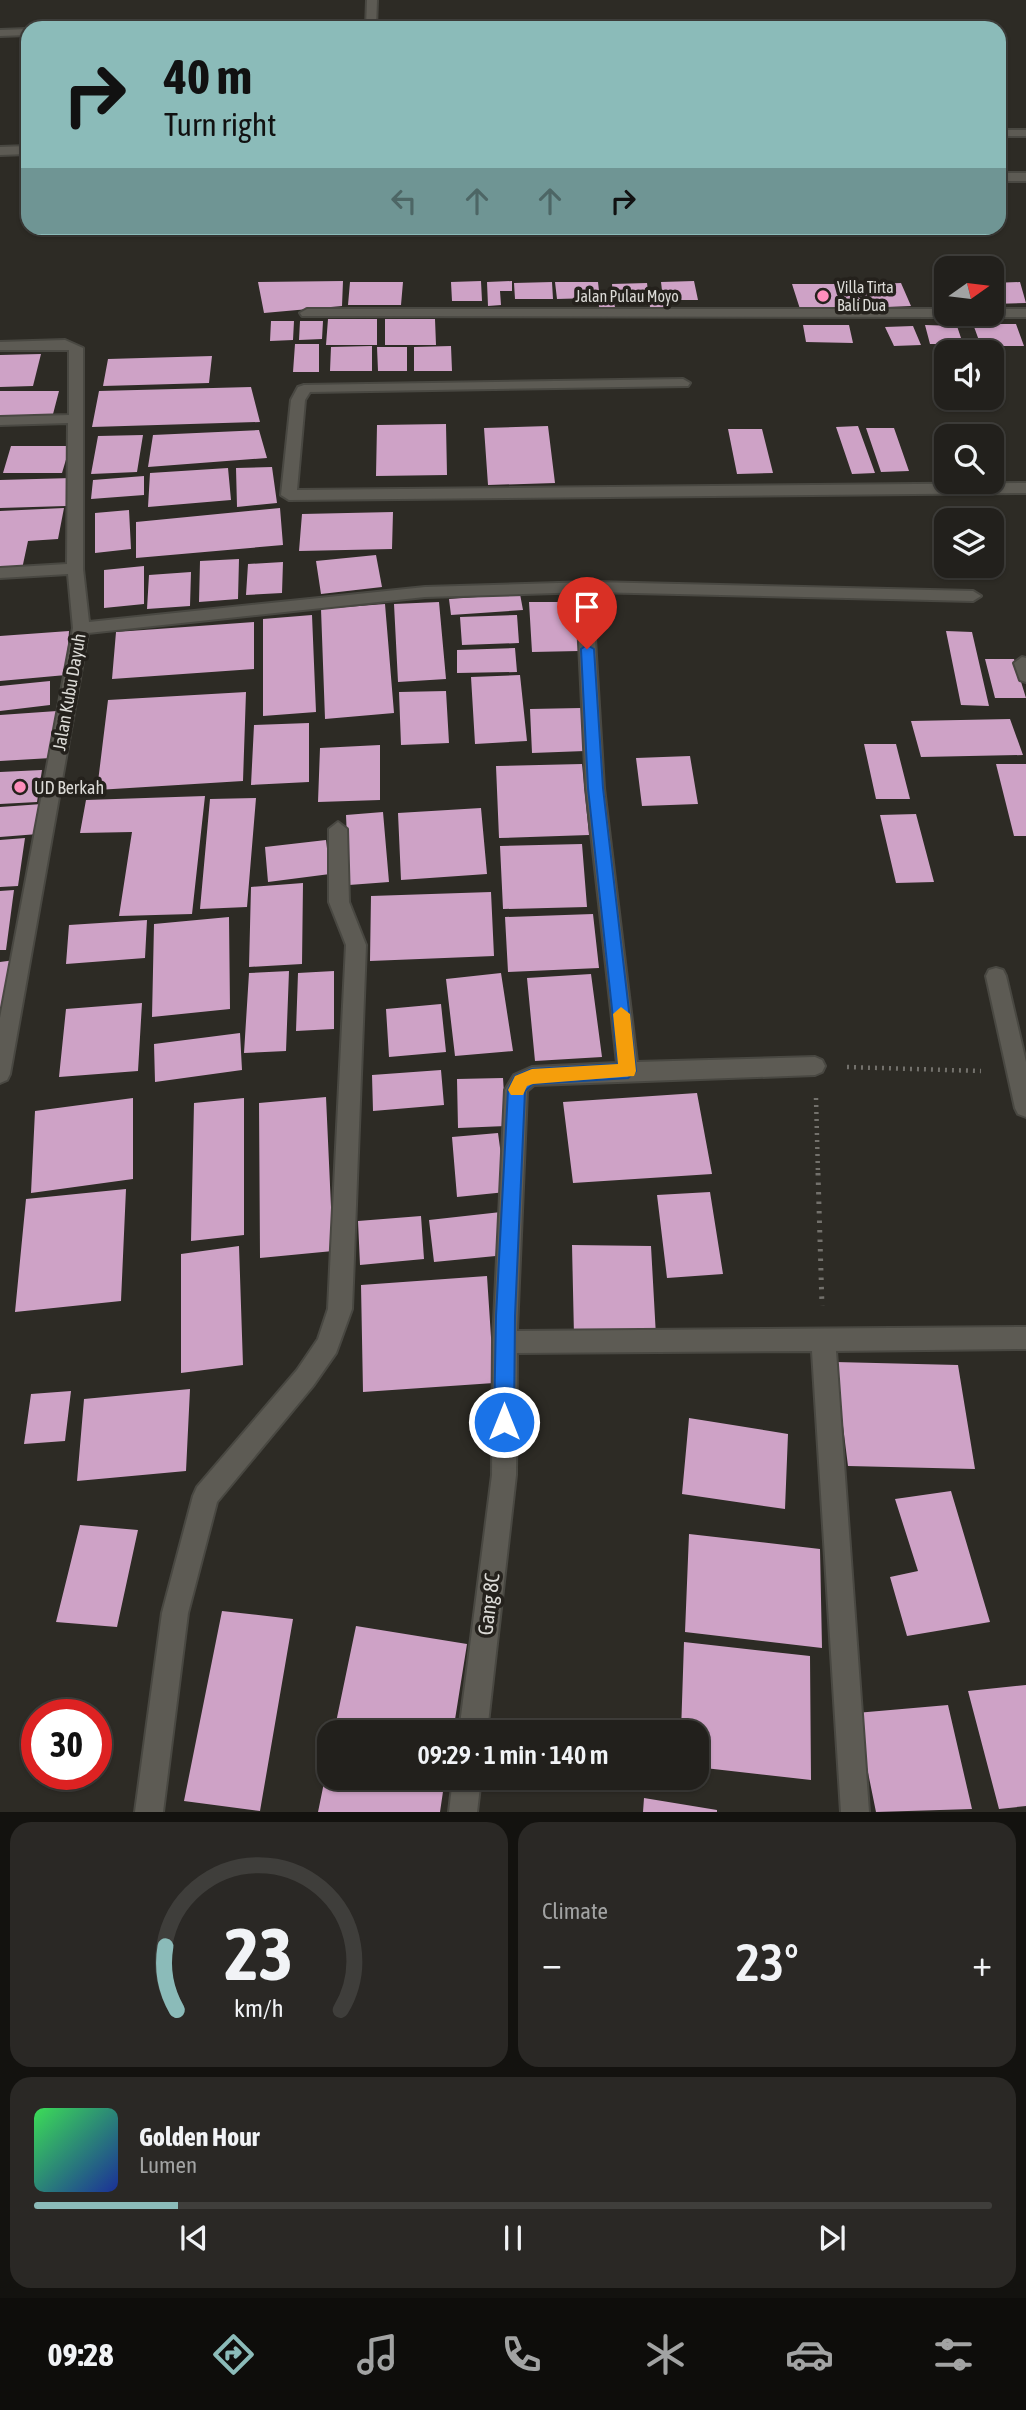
<!DOCTYPE html>
<html lang="en">
<head>
<meta charset="utf-8">
<style>
	body { margin:0; font-family:"Asap Condensed",sans-serif; background:#2a2825; color:#f1f3f6; height:100vh; display:flex; flex-direction:column; font-size:26px; white-space:nowrap }
	* { box-sizing:border-box; margin:0 }
	p { font-size:23px; color:#a2a3a3 }
	.icon { flex:none; width:38px; height:38px; fill:none; stroke:currentColor; stroke-width:2; stroke-linecap:round; stroke-linejoin:round }
	.map { position:relative; height:1812px; overflow:hidden }
	.panel { display:flex; flex-direction:column; gap:10px; padding:10px; background:#13120f; flex:1 }
	.panel>* { flex:none }
	.hud { position:absolute; left:21px; top:21px; width:985px; height:214px; border-radius:21px; box-shadow:0 2px 5px #0004,0 0 0 2px #3f3e3b; background:#8bbbb9; color:#111; overflow:hidden }
	.needle { width:46px; rotate:76deg }
	.buttons { position:absolute; left:934px; top:256px; display:grid; gap:14px }
	.buttons a { display:grid; place-items:center; width:70px; height:70px; border-radius:14px; background:#22201c; box-shadow:0 2px 5px #0004,0 0 0 2px #3f3e3b; font-size:35px }
	.speed { position:absolute; left:21px; top:1699px; display:flex; gap:14px; font-size:35px; font-weight:700; text-align:center }
	.speed>* { display:grid; place-content:center; width:91px; height:91px; border-radius:50%; background:#22201c; box-shadow:0 2px 5px #0004,0 0 0 2px #3f3e3b; line-height:1 }
	.speed .limit { border:10px solid #d22; background:#fff; color:#111 }
	.pin { position:absolute; display:grid; place-items:center; width:60px; height:60px; color:#fff; margin:-72px -30px; border-radius:50% 50% 50% 0; rotate:-45deg; box-shadow:0 0 7px #0007 }
	.pin .icon { rotate:45deg }
	.me { position:absolute; width:77px; margin:-38px; rotate:0deg; stroke-linejoin:round; filter:drop-shadow(0 0 5px #0008) }
	.turn { display:flex; align-items:center; gap:24px; height:147px; padding:0 28px; font-size:32px }
	.turn .icon { width:91px; height:91px; stroke-width:2.5 }
	.turn b { display:block; font-size:49px; line-height:60px }
	.lanes { display:flex; align-items:center; height:66px; padding:0 28px; background:#0003; justify-content:center; gap:35px; direction:ltr }
	.lanes .off { opacity:.35 }
	.big { font-size:52px; font-weight:600; line-height:1.1 }
	.panel .tile { flex:1; display:flex; flex-direction:column; justify-content:center; gap:10px; min-width:0; padding:0 24px; border-radius:21px; background:#2a2825 }
	.panel .dial { align-items:center; gap:0 }
	.dial svg { height:182px; overflow:visible; fill:none; stroke:#3f3e3b; stroke-width:7; stroke-linecap:round; text-anchor:middle }
	.dial text { fill:#f1f3f6; stroke:none }
	.song { display:flex; align-items:center; gap:21px }
	.cover { width:84px; height:84px; border-radius:10px; background:linear-gradient(135deg,hsl(130 70% 55%),hsl(230 70% 35%)) }
	.played { height:7px; border-radius:4px; background:linear-gradient(90deg,#8bbbb9 15%,#3f3e3b 15%) }
	.keys { display:flex; justify-content:space-around; direction:ltr }
	.heat { display:flex; justify-content:space-between; align-items:center; font-size:38px; direction:ltr }
	.panel .tiles { flex:1; display:grid; gap:10px; grid-template-columns:1fr 1fr }
	.tile:last-child { grid-column:span 2 }
	.trip { position:absolute; left:317px; top:1720px; width:392px; height:70px; border-radius:21px; background:#22201c; box-shadow:0 2px 5px #0004,0 0 0 2px #3f3e3b; font-weight:600; line-height:70px; text-align:center }
	.dock { display:flex; height:112px; justify-content:space-around; align-items:center; background:#0e0d0b; color:#a2a3a3 }
	.dock .icon { width:49px; height:49px }
	.dock .active { color:#8bbbb9 }
	.dock b { font-size:32px; color:#f1f3f6 }
	.map>svg:first-child { display:block }
	.building { fill:#cea2c6 }
	.lines { fill:none; stroke-linecap:round; stroke-linejoin:round }
	.minor-casing { stroke:#494842; stroke-width:4 }
	.path-far1 { stroke:#73716c; stroke-width:4.5; stroke-dasharray:2 5; stroke-linecap:butt }
	.path { stroke:#73716c; stroke-width:5; stroke-dasharray:2.5 7; stroke-linecap:butt }
	.minor { fill:#5d5b54; fill-rule:evenodd }
	.route { fill:#1a73e8; stroke:#114b97; stroke-width:2 }
	.slow { fill:#f59e0b }
	.poi-dot { fill:#fe8ebc; stroke:#24211c; stroke-width:2.5 }
	.labels { text-anchor:middle; dominant-baseline:central; stroke-width:7; stroke-linejoin:round; paint-order:stroke }
	.far-poi-label { font-size:16px; fill:#dcdbd7; stroke:#24211c; text-anchor:start }
	.far-street-label { font-size:16px; fill:#dcdbd7; stroke:#24211c }
	.street-label { font-size:18px; fill:#dcdbd7; stroke:#24211c }
	.poi-label { font-size:18px; fill:#dcdbd7; stroke:#24211c; text-anchor:start }
	.near-street-label { font-size:21px; fill:#dcdbd7; stroke:#24211c }
</style>
</head>
<body>
<div class="map">
<svg width="1026" height="1812" viewBox="0 0 1026 1812">
	<rect width="100%" height="100%" fill="#2d2b25"/>
	<path class="building" d="M343,281l-1,25 -78,7 -6,-31z
		M481,281l1,20h-30l-1,-19z
		M512,281v10h-12l1,14 -13,1 -1,-24z
		M694,281l4,19h-34v7h-14l-1,-8h14l-2,-17z
		M350,282h53l-2,23h-53z
		M552,282l1,17h-38l-1,-16z
		M555,282h43l1,9h-7l1,7 -36,1z
		M1020,282l6,21 -34,1v-21z
		M647,283l2,16h-36l2,8h-16l-1,-11h15l-1,-12z
		M901,283l10,23 -49,2 -10,-23z
		M792,284h54l8,24 -54,1z
		M328,319h49v26h-51z
		M385,319h50l1,26h-51z
		M271,321h23l-1,19 -23,1z
		M300,321h23l-1,18 -23,1z
		M973,324h43l8,22h-43z
		M803,325h46l4,18 -47,-1z
		M925,325l32,1 6,18h-33z
		M913,326l8,19 -27,1 -9,-19z
		M295,344h24v28h-26z
		M372,346v25h-42l1,-24z
		M451,346l1,25h-38v-24z
		M377,347h30v24h-29z
		M41,354l-8,32 -33,1v-32z
		M212,356l-3,27 -106,3 5,-27z
		M251,387l9,35 -168,5 7,-36z
		M0,391h59l-7,27h-52z
		M446,424l1,51 -71,1 1,-51z
		M548,426l7,57 -67,2 -4,-57z
		M858,426l17,47 -23,1 -16,-47z
		M866,428h28l15,43 -28,1z
		M728,429h34l11,44 -36,1z
		M259,430l8,28 -119,9 5,-32z
		M143,435l-6,37 -46,2 7,-38z
		M11,446h59l-8,27h-59z
		M272,467l5,36 -40,4 -1,-39z
		M228,468l3,32 -83,7 2,-34z
		M144,476v19l-53,4 2,-19z
		M72,478l-6,28 -66,2v-28z
		M64,508l-6,31 -30,2 -6,28 -22,1v-59z
		M280,508l3,37 -147,13v-36z
		M129,510l2,39 -36,4v-40z
		M393,512l-1,37 -93,2 3,-37z
		M376,555l6,32 -61,7 -5,-33z
		M239,559l-1,40 -39,3 1,-41z
		M283,562l-1,31 -36,2 2,-31z
		M144,566v38l-40,4v-38z
		M191,572l-1,34 -43,3 2,-34z
		M520,594l3,16 -72,5 -2,-16z
		M439,602l7,77 -48,3 -4,-78z
		M529,602h46l4,49 -47,1z
		M385,604l9,109 -69,6 -4,-110z
		M312,615l4,97 -53,4v-97z
		M517,615l2,28 -57,2 -2,-28z
		M254,622v47l-142,10 4,-47z
		M69,631l-3,44 -66,6v-45z
		M946,631l26,1 17,74 -28,-1z
		M515,648l2,24 -60,1v-23z
		M985,659h29l12,39h-31z
		M520,675l7,66 -52,3 -4,-67z
		M50,681v24l-50,6v-25z
		M446,691l3,52 -48,2 -2,-53z
		M246,692l-3,89 -146,9 11,-90z
		M581,708l4,43 -53,2 -2,-44z
		M57,711l-6,47 -51,3v-46z
		M1010,719l13,36 -102,2 -10,-36z
		M309,723v59l-58,3 3,-60z
		M864,744h32l14,55h-34z
		M380,745v55l-62,2 2,-54z
		M690,756l8,48 -56,2 -6,-48z
		M582,764l7,71 -90,3 -3,-72z
		M996,764h30v72h-12z
		M42,770l-5,32 -37,2v-32z
		M205,796l-13,118 -73,2 13,-84 -52,1 6,-33z
		M256,798l-9,109 -47,2 10,-110z
		M42,804l-4,30 -38,3v-30z
		M481,808l6,66 -86,6 -3,-67z
		M383,812l6,70 -40,3 -3,-70z
		M916,814l18,68 -38,1 -16,-68z
		M25,838l-7,48 -18,1v-47z
		M326,840l4,34 -62,8 -3,-35z
		M582,844l5,63 -84,2 -3,-63z
		M303,883l-1,81 -53,3 2,-80z
		M14,890l-8,60h-6v-59z
		M491,892l3,64 -124,5 1,-65z
		M593,914l6,54 -91,4 -3,-55z
		M229,917l1,92 -78,8 2,-93z
		M147,920l-2,38 -79,6 3,-39z
		M15,960l-15,62v-60z
		M289,971l-3,80 -42,2 5,-80z
		M334,971v58l-38,2 2,-58z
		M501,973l12,78 -58,5 -9,-77z
		M591,974l11,83 -67,4 -8,-83z
		M142,1003l-4,68 -79,6 7,-68z
		M441,1004l5,48 -57,5 -3,-48z
		M240,1033l2,37 -87,12 -1,-38z
		M441,1070l3,35 -71,6 -1,-36z
		M503,1078l3,48 -48,2 -1,-49z
		M697,1093l15,81 -139,9 -10,-81z
		M326,1097l7,154 -73,7 -1,-155z
		M133,1098v81l-102,14 4,-82z
		M244,1098v137l-53,6 3,-138z
		M498,1133l8,59 -49,5 -5,-60z
		M126,1189l-5,112 -106,11 11,-113z
		M710,1192l13,82 -56,4 -10,-83z
		M501,1212l5,43 -72,7 -5,-42z
		M421,1216l3,43 -64,6 -2,-44z
		M572,1245l79,1 5,90h-82z
		M239,1246l4,119 -62,8v-119z
		M487,1276l7,107 -131,9 -2,-107z
		M835,1362l123,3 17,104 -127,-3z
		M190,1389l-4,82 -109,10 7,-82z
		M71,1391l-6,50 -41,3 7,-50z
		M689,1418l99,16 -3,75 -103,-15z
		M951,1491l39,131 -83,14 -17,-59 28,-6 -23,-72z
		M80,1525l58,5 -21,97 -61,-5z
		M689,1534l131,15 2,99 -137,-16z
		M222,1611l71,8 -33,192 -76,-10z
		M356,1626l111,18 -14,88h-119z
		M684,1642l126,14 1,124 -115,-13v-35h-15z
		M1026,1685v121l-27,3 -31,-118z
		M948,1705l24,104 -96,3 -20,-99z
		M328,1763l1,15h116l-5,34h-122z
		M644,1798l73,12v2h-74z"/>
	<g class="lines">
		<defs>
			<path id="minor" d="M367,0h10l-1,28h-10z
				M28,29v6l-28,1v-6z
				M999,130h27v6h-27z
				M28,146v8l-28,1v-8z
				M999,173h27v8h-27z
				M307,309h640v4h6l-6,4 -645,-1 -2,-3z
				M992,309h34v8h-54l-6,-4h26z
				M65,340l18,8v221l6,53 336,-35 167,-5 381,9 8,5 -8,5 -382,-9 6,5 -3,25 10,166 33,274 178,-5 7,3 3,6 -3,6 -7,3 -281,10 -7,6 -10,240 509,-4v22l-190,2 33,461h-28l-29,-461 -295,2 -1,122 -29,257h-28l33,-257 1,-133 12,-252 9,-15 18,-8 85,-4 -31,-275 -8,-166 3,-25 6,-5 -162,5 -337,36 -78,441 -3,6 -7,3v-65l73,-390 -5,-54 -68,4v-10l67,-4 1,-141 -68,2v-8l69,-2v-65h-69v-8z
				M683,379l7,4 -2,3 -378,6 -5,8 -8,90 729,-7v10l-737,7 -8,-5 10,-95 7,-13 6,-2z
				M1022,657l4,1v24l-6,-2 -6,-17z
				M338,822l9,7 2,73 17,43 -14,364 -16,44 -23,33 -96,116 -29,111 -25,199h-28l27,-199 31,-117 4,-9 100,-117 21,-31 10,-30 18,-364 -17,-43v-73z
				M996,968l7,2 3,6 20,86v55l-8,-3 -3,-6 -29,-132 3,-6z
				M453,1778h28l-4,34h-28z"/>
		</defs>
		<use href="#minor" class="minor-casing"/>
		<path class="path-far1" d="M847,1067l134,4
			M816,1098l2,76"/>
		<path class="path" d="M818,1173l4,133"/>
		<use href="#minor" class="minor"/>
	</g>
	<path class="route" d="M587,645l7,4 9,139 33,283 -8,7 -95,6 -8,7 -10,225 -1,106 -3,7 -7,3 -7,-3 -3,-7 2,-106 12,-226 7,-14 17,-7 86,-5 -30,-276 -7,-139z"/>
	<path class="slow" d="M621,1007l9,7 6,57 -2,5 -101,8 -6,2 -4,9h-12l-3,-5 7,-14 17,-7 86,-5 -5,-50z"/>
	<g class="poi-dot">
		<circle cx="823" cy="296" r="7"/>
		<circle cx="20" cy="787" r="7"/>
	</g>
	<g class="labels">
		<g class="far-poi-label">
			<text x="837" y="287">Villa Tirta<tspan x="837" dy="18">Bali Dua</tspan></text>
		</g>
		<g class="far-street-label">
			<text x="627" y="296">Jalan Pulau Moyo</text>
		</g>
		<g class="street-label">
			<text transform="translate(69 692) rotate(-80)">Jalan Kubu Dayuh</text>
		</g>
		<g class="poi-label">
			<text x="34" y="787">UD Berkah</text>
		</g>
		<g class="near-street-label">
			<text transform="translate(488 1604) rotate(-83)">Gang 8C</text>
		</g>
	</g>
</svg>
<div class="buttons">
<a><svg class="needle" viewBox="-14 -14 28 28"><path d="M0-13l5 13h-10z" fill="#e53935"/><path d="M0 13l5-13h-10z" fill="#a2a3a3"/></svg></a>
<a><svg class="icon" aria-label="sound" viewBox="0 0 24 24"><path d="M4 9h4l5-4v14l-5-4H4zM17 9q2 3 0 6"/></svg></a>
<a><svg class="icon" aria-label="search" viewBox="0 0 24 24"><circle cx="10" cy="10" r="6"/><path d="M15 15l6 6"/></svg></a>
<a><svg class="icon" aria-label="layers" viewBox="0 0 24 24"><path d="M12 4l9 5-9 5-9-5zM3 14l9 5 9-5"/></svg></a>
</div>
<div class="speed"><div class="limit">30</div></div>
<div class="pin" style="left:587px;top:649px;background:#d93025"><svg class="icon" aria-label="arrive" viewBox="0 0 24 24"><path d="M6 21V4h12l-3 4 3 4H6"/></svg></div>
<svg class="me" style="left:504px;top:1422px" viewBox="-20 -20 40 40"><circle r="17" fill="#1a73e8" stroke="#fff" stroke-width="3"/><path d="M0-11L8 9 0 5-8 9z" fill="#fff"/></svg>
<div class="trip">09:29 · 1 min · 140 m</div>
<div class="hud">
<div class="turn"><svg class="icon" aria-label="right" viewBox="0 0 24 24"><path d="M7 20v-9h11M14 6l5 5-5 5"/></svg><div><b>40 m</b>Turn right</div></div>
<div class="lanes"><svg class="icon off" aria-label="left" viewBox="0 0 24 24"><path d="M17 20v-9H6M10 6l-5 5 5 5"/></svg><svg class="icon off" aria-label="ahead" viewBox="0 0 24 24"><path d="M12 20V5M6 11l6-6 6 6"/></svg><svg class="icon off" aria-label="ahead" viewBox="0 0 24 24"><path d="M12 20V5M6 11l6-6 6 6"/></svg><svg class="icon" aria-label="right" viewBox="0 0 24 24"><path d="M7 20v-9h11M14 6l5 5-5 5"/></svg></div>
</div>
</div>
<section class="panel">
<div class="tiles">
<div class="tile dial"><svg viewBox="0 0 100 80">
<path d="M14 69A42 42 0 1 1 86 69"/>
<path d="M14 69A42 42 0 0 1 9 41" stroke="#8bbbb9"/>
<text x="50" y="56" font-size="32" font-weight="700">23</text>
<text x="50" y="72" font-size="11">km/h</text>
</svg></div>
<div class="tile"><p>Climate</p>
<div class="heat"><a>−</a><b class="big">23°</b><a>+</a></div>
</div>
<div class="tile">
<div class="song"><i class="cover"></i><div><b>Golden Hour</b><p>Lumen</p></div></div>
<div class="played"></div>
<div class="keys"><svg class="icon" aria-label="previous" viewBox="0 0 24 24"><path d="M18 5L8 12l10 7zM5 5v14"/></svg><svg class="icon" aria-label="pause" viewBox="0 0 24 24"><path d="M8 5v14M16 5v14"/></svg><svg class="icon" aria-label="next" viewBox="0 0 24 24"><path d="M6 5l10 7-10 7zM19 5v14"/></svg></div>
</div>
</div>
</section>
<nav class="dock">
<b>09:28</b>
<svg class="icon active" aria-label="directions" viewBox="0 0 24 24"><path d="M12 3l9 9-9 9-9-9zM9 14v-3h6M13 9l2 2-2 2"/></svg>
<svg class="icon" aria-label="music" viewBox="0 0 24 24"><path d="M9 18V5l10-2v13"/><circle cx="6" cy="18" r="3"/><circle cx="16" cy="16" r="3"/></svg>
<svg class="icon" aria-label="phone" viewBox="0 0 24 24"><path d="M5 4h4l2 5-3 2q2 4 5 5l2-3 5 2v4C11 20 4 13 5 4z"/></svg>
<svg class="icon" aria-label="climate" viewBox="0 0 24 24"><path d="M12 3v18M4 7l16 10M4 17L20 7"/></svg>
<svg class="icon" aria-label="car" viewBox="0 0 24 24"><path d="M5 17H2v-5l4-1 3-4h7l3 4 3 1v5h-3M9 17h6M6 11h13"/><circle cx="7" cy="17" r="2"/><circle cx="17" cy="17" r="2"/></svg>
<svg class="icon" aria-label="filters" viewBox="0 0 24 24"><path d="M4 7h16M4 17h16"/><circle cx="9" cy="7" r="2"/><circle cx="15" cy="17" r="2"/></svg>
</nav>
</body>
</html>
